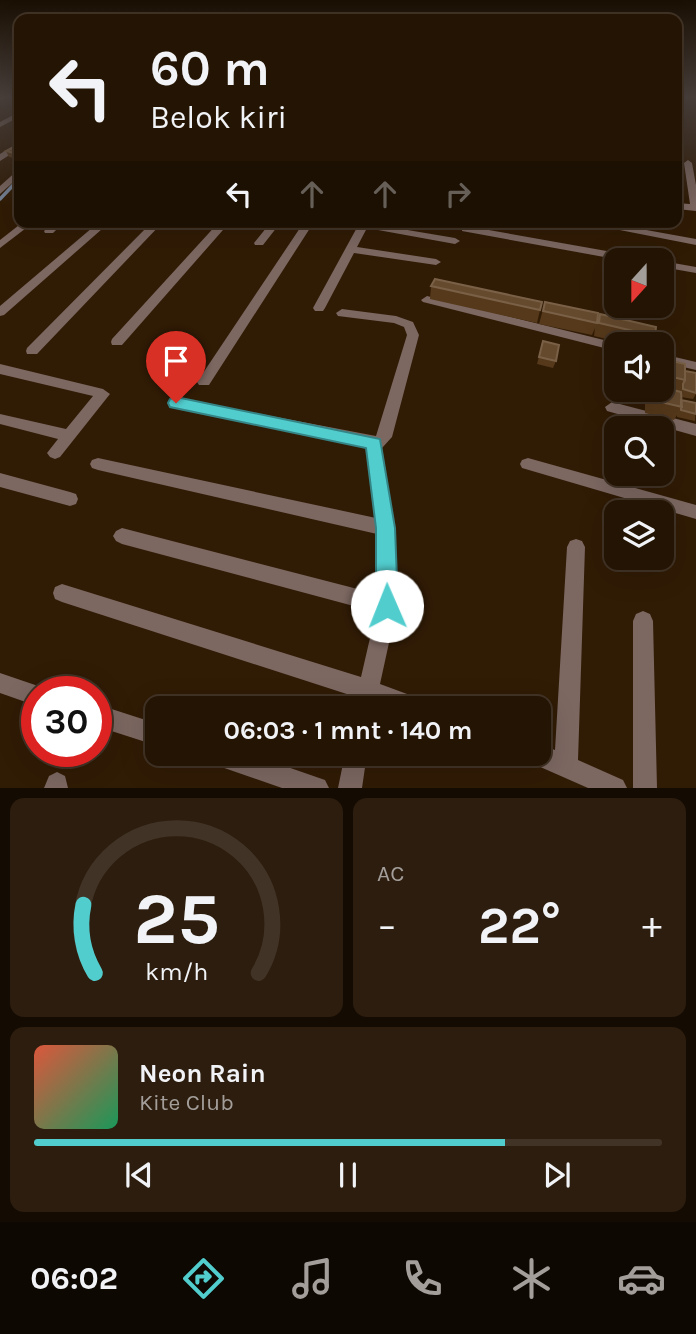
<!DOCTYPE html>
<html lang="id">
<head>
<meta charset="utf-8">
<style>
	body { margin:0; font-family:Karla,sans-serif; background:#2c1d0e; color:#f1f3f6; height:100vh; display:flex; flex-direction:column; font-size:26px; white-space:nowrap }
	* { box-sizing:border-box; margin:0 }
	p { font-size:23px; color:#a39e9a }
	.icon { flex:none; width:38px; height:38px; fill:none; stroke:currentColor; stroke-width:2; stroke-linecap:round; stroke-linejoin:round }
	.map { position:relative; height:788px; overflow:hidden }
	.side { display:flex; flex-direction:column; gap:10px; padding:10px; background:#140b02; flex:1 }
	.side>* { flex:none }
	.top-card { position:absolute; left:14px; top:14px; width:668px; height:214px; border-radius:14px; box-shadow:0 7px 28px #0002,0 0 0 2px #413326; background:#241404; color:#f1f3f6; overflow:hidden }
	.needle { width:46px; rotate:201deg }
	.tools { position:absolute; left:604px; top:248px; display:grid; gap:14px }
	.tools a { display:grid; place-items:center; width:70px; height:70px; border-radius:14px; background:#241404; box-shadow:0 7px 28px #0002,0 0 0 2px #413326; font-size:35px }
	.speed { position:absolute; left:21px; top:676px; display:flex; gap:14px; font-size:35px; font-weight:700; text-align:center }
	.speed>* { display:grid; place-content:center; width:91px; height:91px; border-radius:50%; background:#241404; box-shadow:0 7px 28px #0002,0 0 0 2px #413326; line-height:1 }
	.speed .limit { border:10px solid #d22; background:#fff; color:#111 }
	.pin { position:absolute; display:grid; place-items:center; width:60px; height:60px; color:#fff; margin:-72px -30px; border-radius:50% 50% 50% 0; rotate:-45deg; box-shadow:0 0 7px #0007 }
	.pin .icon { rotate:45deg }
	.me { position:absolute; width:77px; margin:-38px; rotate:359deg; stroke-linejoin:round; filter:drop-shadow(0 0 5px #0008) }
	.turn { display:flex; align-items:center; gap:24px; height:147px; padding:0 21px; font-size:32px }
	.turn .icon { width:91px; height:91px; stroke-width:2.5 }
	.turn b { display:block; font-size:49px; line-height:60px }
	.lanes { display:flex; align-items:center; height:66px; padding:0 21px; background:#0003; justify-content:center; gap:35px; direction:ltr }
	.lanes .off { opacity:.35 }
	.big { font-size:52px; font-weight:700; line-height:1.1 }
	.side .card { flex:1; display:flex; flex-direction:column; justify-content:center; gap:10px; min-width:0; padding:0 24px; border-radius:14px; background:#2c1d0e }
	.side .dial { align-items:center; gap:0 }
	.dial svg { height:182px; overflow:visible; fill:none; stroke:#413326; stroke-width:7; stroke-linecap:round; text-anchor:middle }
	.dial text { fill:#f1f3f6; stroke:none }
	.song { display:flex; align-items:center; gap:21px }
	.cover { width:84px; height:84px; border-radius:10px; background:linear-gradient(135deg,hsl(10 70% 55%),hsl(150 70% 35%)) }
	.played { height:7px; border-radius:4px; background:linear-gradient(90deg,#52cdce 75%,#413326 75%) }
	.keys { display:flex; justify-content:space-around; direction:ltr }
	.heat { display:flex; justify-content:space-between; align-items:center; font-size:38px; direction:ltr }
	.side .tiles { flex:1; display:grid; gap:10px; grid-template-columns:1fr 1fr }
	.card:last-child { grid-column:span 2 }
	.trip { position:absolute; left:145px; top:696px; width:406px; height:70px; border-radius:14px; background:#241404; box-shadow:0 7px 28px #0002,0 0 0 2px #413326; font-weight:700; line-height:70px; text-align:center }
	.tab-bar { display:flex; height:112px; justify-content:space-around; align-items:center; background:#0e0802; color:#a39e9a }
	.tab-bar .icon { width:49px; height:49px }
	.tab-bar .active { color:#52cdce }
	.tab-bar b { font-size:32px; color:#f1f3f6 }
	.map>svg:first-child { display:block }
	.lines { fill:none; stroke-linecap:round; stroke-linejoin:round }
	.stream { stroke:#768397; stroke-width:3.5 }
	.minor { fill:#7c6761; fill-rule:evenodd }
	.wall { fill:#56391b }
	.shaded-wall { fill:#40260a }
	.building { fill:#654a2e; stroke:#796046; stroke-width:2 }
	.route { fill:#52cdce; stroke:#358586; stroke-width:2 }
</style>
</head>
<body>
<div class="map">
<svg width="696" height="788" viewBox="0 0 696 788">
	<rect width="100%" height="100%" fill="#301b05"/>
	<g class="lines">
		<path class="stream" d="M0,199l19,-20"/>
		<path class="minor" d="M0,96h7l-7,4z
			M19,112v5l-19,10v-5z
			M16,144h3v5l-19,12v-7z
			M688,160l4,3 4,22v26l-19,-2v-6l13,1 -6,-41z
			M19,169v8l-19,17v-8z
			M23,222h11l-34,26v-8z
			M53,222h11l-11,11h-8l-1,-2z
			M99,222h11l-106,93 -4,1v-10z
			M152,222h11l-126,132h-10l-1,-3 1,-3z
			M219,222h11l-108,123h-10l-1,-3 1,-3z
			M271,222h10l-18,23h-8l-1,-2z
			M304,222h10l-105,163h-10l-2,-3 2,-3z
			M360,222l95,16 5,3 -5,3 -88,-16 -10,19 79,12 5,3 -5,3 -82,-12 -29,55 -2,3h-8l-2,-3z
			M579,222h23l94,17v6z
			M466,226l180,32 5,3h-25l-164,-30v-4z
			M662,261l34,6v6l-34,-6z
			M427,296l189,47 5,2h-5v6l-193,-49 -2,-2z
			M342,309l54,7 17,6 6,13 -27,102 -10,11 13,80 2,78 -17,78 46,17 3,8h-40l-13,-5 -1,5h-22l3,-12 -294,-95 -7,-3 -2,-6 2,-6 7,-3 299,93 15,-65 -254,-68 -6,-3 -3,-5 3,-5 6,-3 255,66v-60l-279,-64 -6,-2 -2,-4 2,-4 6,-2 278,60 -9,-72 -191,-38 -7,-5 7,-5 200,38 31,-101 -3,-8 -10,-4 -56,-7 -2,-3z
			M662,354l34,8v8l-34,-8z
			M0,364l103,25 7,5 -50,63 -5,2 -5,-2 -3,-4 11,-14 -58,-15v-10l66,15 27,-33 -93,-22z
			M612,402l84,22v12l-89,-25 -2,-4z
			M528,458l168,47v14l-174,-51 -2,-4 2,-4z
			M0,473l70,19 6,2 2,5 -2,5 -6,2 -70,-19z
			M576,539l6,2 3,6 -7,213 45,20 4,8h-39l-59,-26 -3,-8h13v-10l16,6 12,-203 3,-6z
			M643,611l7,3 3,7 4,167h-24v-167l3,-7z
			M0,673l44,15 2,3h-9v15l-37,-13z
			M96,704l62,20v22l-62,-20z
			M204,754h46l75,26 4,8h-47l-75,-26z
			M345,754h22l-5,34h-24z
			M57,772l8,4 3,12h-24l5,-12z"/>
	</g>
	<path class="wall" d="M19,118v23l-4,3 3,-12h-2l-4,-11z
		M19,148v8l-3,2 -7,-1 -3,-6z
		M431,286l111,16 -5,21 -107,-24z
		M545,302l52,21 -5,12 -53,-11z
		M600,314l55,22 -4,9h-19l-38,-9 1,-9z
		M543,341l13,20 -3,7 -16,-4z
		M664,359l21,12 11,2v21l-3,5 -12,-2v3l15,3 -1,18 -18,-4v-2l-3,5 -29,-7v-15l4,-8h13v-26z"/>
	<path class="shaded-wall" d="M19,135v6l-4,3 -2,-5z
		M19,150v6l-3,2 -2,-5z"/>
	<path class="building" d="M19,131v4l-6,4v-4z
		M15,147l4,1v2l-5,3 -8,-2z
		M435,279l107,23 -2,8 -109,-24z
		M545,302l53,11 -1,10 -54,-12z
		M600,314l56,13 -1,9 -56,-13z
		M543,341l16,4 -3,16 -17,-4z
		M664,359l21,5v16l-21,-5z
		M685,371l11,2v20l-13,-4v-5l2,-4z
		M662,387l19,5 1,15 -30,-7v-10h10z
		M681,400l15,3v11l-15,-4z"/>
	<linearGradient id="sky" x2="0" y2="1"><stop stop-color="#1a0f03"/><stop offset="0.47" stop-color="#483f3b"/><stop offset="1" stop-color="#483f3b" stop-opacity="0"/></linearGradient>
	<rect width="696" height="206" fill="url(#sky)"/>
	<path class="route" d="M176,397l204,42 15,89 3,78 -3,7 -8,3 -7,-3 -4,-7v-78l-10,-80 -196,-41 -2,-4 2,-4z"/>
</svg>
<div class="tools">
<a><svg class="needle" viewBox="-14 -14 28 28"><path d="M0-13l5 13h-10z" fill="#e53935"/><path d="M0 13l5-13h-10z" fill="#a39e9a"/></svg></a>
<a><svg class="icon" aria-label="sound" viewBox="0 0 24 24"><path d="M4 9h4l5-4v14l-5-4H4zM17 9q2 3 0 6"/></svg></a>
<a><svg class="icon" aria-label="search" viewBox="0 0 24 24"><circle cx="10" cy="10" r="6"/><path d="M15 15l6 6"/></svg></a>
<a><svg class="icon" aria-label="layers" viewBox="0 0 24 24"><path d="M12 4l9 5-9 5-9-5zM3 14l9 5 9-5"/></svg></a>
</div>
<div class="speed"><div class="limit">30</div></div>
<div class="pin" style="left:176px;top:403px;background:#d93025"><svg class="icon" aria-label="arrive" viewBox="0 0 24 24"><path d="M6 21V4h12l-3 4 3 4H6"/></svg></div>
<svg class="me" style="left:387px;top:606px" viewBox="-20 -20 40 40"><circle r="19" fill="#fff"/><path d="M0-13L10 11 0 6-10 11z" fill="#52cdce"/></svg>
<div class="trip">06:03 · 1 mnt · 140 m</div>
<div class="top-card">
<div class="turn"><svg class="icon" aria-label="left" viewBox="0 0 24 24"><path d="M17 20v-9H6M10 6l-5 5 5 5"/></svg><div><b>60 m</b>Belok kiri</div></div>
<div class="lanes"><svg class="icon" aria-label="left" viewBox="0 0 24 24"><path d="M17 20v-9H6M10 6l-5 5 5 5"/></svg><svg class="icon off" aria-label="ahead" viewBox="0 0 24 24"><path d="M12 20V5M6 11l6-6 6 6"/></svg><svg class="icon off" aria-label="ahead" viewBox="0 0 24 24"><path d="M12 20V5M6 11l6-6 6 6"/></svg><svg class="icon off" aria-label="right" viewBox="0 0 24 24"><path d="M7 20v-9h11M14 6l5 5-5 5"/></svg></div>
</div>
</div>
<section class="side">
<div class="tiles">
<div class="card dial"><svg viewBox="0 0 100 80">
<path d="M14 69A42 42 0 1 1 86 69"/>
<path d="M14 69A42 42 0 0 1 9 39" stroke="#52cdce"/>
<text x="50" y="56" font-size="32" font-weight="700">25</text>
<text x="50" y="72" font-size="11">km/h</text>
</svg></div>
<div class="card"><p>AC</p>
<div class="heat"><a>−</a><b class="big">22°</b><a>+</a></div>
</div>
<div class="card">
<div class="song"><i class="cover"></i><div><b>Neon Rain</b><p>Kite Club</p></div></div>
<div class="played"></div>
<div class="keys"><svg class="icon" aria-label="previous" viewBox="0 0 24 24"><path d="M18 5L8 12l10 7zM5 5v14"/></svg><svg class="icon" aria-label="pause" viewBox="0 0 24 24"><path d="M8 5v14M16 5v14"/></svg><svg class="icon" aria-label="next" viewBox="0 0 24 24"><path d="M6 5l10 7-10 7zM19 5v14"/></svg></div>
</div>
</div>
</section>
<nav class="tab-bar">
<b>06:02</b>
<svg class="icon active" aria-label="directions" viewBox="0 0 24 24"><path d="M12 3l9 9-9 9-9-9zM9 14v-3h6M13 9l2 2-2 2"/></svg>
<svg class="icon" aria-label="music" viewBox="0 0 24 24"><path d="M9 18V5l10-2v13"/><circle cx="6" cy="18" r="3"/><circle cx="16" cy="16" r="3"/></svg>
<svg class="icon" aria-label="phone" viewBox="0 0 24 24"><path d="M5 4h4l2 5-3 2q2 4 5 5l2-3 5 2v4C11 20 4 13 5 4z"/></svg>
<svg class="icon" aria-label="climate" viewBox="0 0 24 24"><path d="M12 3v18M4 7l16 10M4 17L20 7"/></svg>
<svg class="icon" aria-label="car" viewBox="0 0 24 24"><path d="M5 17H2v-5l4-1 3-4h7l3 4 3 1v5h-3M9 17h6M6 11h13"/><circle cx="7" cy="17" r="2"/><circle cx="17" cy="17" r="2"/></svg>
</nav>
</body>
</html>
